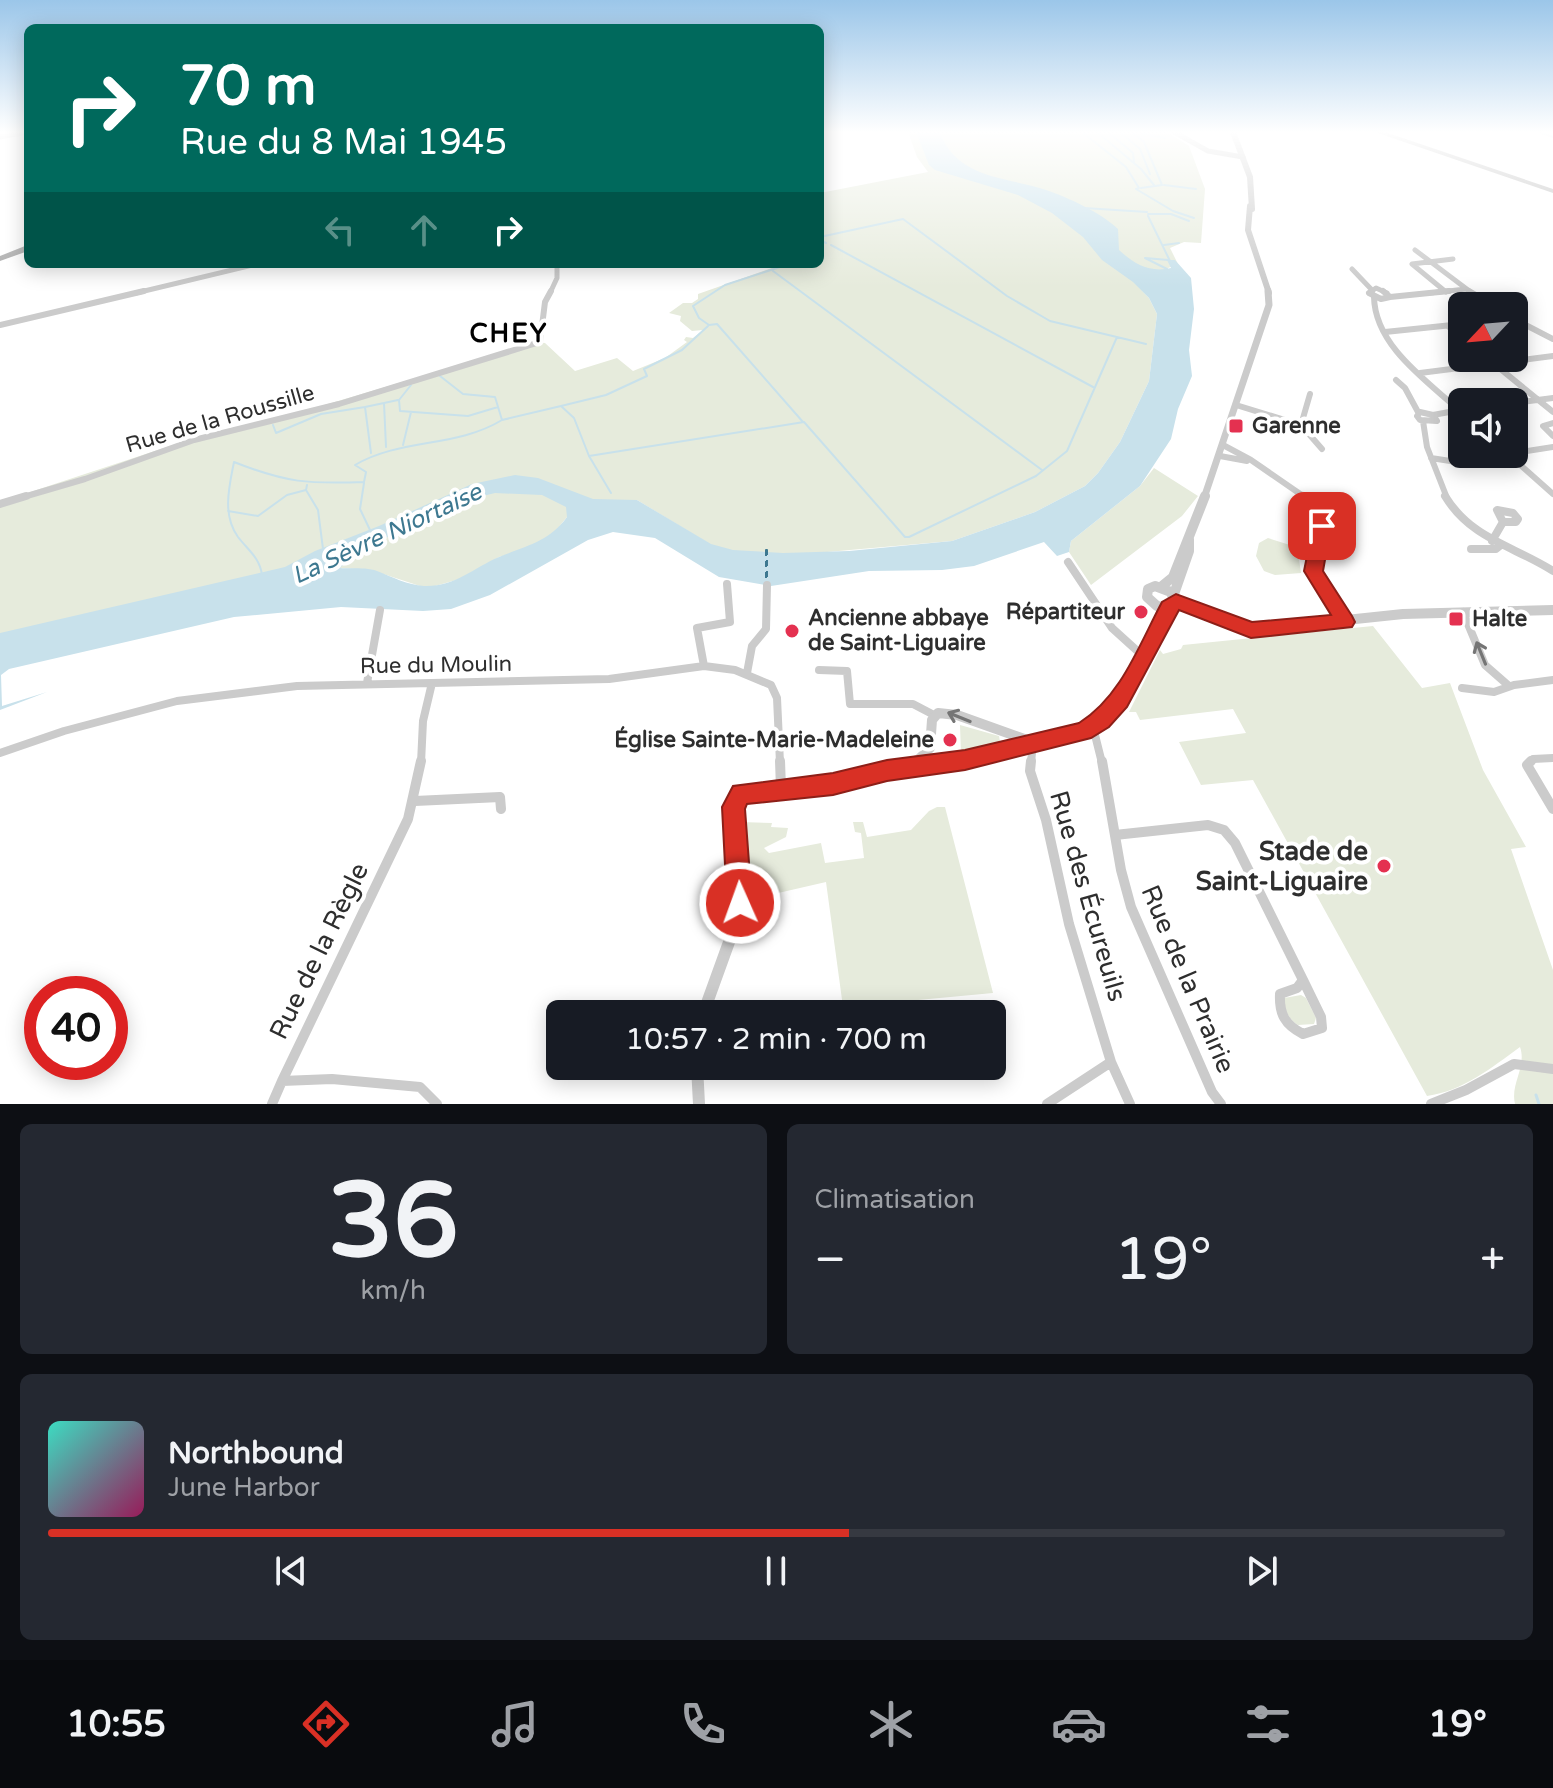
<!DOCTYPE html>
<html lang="fr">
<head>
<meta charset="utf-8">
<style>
	body { margin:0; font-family:"Varela Round",sans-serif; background:#242831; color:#f1f3f6; height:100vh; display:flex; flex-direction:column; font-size:30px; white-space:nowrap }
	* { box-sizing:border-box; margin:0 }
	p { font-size:26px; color:#9ea1a6 }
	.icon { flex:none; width:44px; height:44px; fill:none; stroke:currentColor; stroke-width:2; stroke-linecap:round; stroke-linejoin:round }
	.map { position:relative; height:1104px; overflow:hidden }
	.details { display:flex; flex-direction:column; gap:20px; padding:20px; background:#0d0f14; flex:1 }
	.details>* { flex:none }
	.banner { position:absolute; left:24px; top:24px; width:800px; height:244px; border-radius:12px; box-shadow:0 4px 20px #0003; background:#00695c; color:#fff; overflow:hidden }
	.needle { width:52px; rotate:244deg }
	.controls { position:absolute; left:1448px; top:292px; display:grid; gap:16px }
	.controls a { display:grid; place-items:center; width:80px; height:80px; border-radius:12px; background:#171b24; box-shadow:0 4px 20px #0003; font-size:40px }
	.speed { position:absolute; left:24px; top:976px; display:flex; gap:16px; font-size:40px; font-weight:700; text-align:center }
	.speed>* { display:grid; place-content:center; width:104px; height:104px; border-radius:50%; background:#171b24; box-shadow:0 4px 20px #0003; line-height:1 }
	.speed .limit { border:12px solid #d22; background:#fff; color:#111 }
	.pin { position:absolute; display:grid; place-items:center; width:68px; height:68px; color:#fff; margin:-34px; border-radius:16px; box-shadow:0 4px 12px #0006 }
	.me { position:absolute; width:88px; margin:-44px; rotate:358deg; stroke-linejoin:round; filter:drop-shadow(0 0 6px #0008) }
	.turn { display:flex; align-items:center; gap:28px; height:168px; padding:0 24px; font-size:36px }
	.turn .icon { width:104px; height:104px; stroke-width:2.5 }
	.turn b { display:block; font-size:56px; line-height:68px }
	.lanes { display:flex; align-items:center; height:76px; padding:0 24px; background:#0003; justify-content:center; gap:40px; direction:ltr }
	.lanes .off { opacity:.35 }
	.big { font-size:60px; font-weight:600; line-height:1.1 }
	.details .widget { flex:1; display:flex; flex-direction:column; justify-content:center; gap:12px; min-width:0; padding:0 28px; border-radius:12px; background:#242831 }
	.details .dial { align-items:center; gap:0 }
	.dial b { font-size:104px; line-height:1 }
	.song { display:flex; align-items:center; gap:24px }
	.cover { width:96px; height:96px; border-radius:12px; background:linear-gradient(135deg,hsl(170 70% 55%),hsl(330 70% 35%)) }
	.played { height:8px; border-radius:4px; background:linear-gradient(90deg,#d93025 55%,#363941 55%) }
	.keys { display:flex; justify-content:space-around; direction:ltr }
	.heat { display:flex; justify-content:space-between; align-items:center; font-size:44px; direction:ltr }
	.details .tiles { flex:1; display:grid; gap:20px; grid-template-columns:1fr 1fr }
	.widget:last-child { grid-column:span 2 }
	.trip { position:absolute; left:546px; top:1000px; width:460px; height:80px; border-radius:12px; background:#171b24; box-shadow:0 4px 20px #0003; font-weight:600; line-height:80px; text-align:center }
	.tab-bar { display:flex; height:128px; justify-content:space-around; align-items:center; background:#090b0e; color:#9ea1a6 }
	.tab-bar .icon { width:56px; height:56px }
	.tab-bar .active { color:#d93025 }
	.tab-bar b { font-size:36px; color:#f1f3f6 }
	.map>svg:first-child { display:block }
	.green { fill:#e6ebdc }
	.water { fill:#c8e1eb; fill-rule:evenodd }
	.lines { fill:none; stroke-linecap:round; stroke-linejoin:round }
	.stream-far1 { stroke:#c8e1eb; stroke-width:2 }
	.stream { stroke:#c8e1eb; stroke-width:3 }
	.ferry { stroke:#3d7890; stroke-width:2; stroke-dasharray:6 5; stroke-linecap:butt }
	.minor-far3 { stroke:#cbcbcb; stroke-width:5 }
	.minor-far2 { stroke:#cbcbcb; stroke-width:6 }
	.minor-far1 { stroke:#cbcbcb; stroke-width:8 }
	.minor { stroke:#cbcbcb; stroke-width:10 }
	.tertiary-far3 { stroke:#cbcbcb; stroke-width:6 }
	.tertiary-far2 { stroke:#cbcbcb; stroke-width:7 }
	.tertiary-far1 { stroke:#cbcbcb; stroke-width:10 }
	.tertiary { stroke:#cbcbcb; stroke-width:12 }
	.secondary { fill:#b8b8b8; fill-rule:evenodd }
	.primary { fill:#a6a6a6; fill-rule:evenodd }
	.oneway { stroke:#757575 }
	.route { fill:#d93025; stroke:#8d1f18; stroke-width:2 }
	.poi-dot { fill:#e43150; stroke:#fff; stroke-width:3 }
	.labels { text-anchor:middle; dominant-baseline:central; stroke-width:8; stroke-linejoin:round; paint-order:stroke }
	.street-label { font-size:22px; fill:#2e2e2e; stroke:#fff }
	.poi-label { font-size:22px; font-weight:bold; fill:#2e2e2e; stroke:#fff; text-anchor:start }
	.water-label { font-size:24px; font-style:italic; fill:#3d7890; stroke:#fff }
	.far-district-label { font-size:26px; font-weight:bold; letter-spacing:2px; fill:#000; stroke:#fff }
	.near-poi-label { font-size:26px; font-weight:bold; fill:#2e2e2e; stroke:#fff; text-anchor:end }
	.near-street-label { font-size:26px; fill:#2e2e2e; stroke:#fff }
</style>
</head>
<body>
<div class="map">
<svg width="1553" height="1104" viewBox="0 0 1553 1104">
	<rect width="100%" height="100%" fill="#fff"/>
	<path class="green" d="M908,132h259l22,14 16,43 -4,54 -17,-1 -14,6 8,16 -44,18 15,16 8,16 -8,67 -29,61 -22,31 -13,13 -50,26 -83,29 -216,19 -99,-60 -70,17 -14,17 -27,15 -27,8 -39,22 -25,7h-15l-49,-16 -32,-2 -339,70v-136l176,-58 98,-24 263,-78 8,1 30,28 42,-13 16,13 32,-13 22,-16 -3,-2 2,-3 7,1 10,-8 -11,1 -12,-10 1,-5 -12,-3 14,-10h9l6,-4v-5l85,-30h37v-71l108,-21 -11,-15z
		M1154,468l44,28 -16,20 -91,69 -22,-33 2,-11 69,-55z
		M1268,538l25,8 5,6 3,21 -26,2 -11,-4 -8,-15 3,-13z
		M1373,626l49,62 28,-5 33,87 43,77 -15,2 42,121v134h-38c-5,-20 12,-37 5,-57 -29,21 -57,44 -93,49l-174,-316 -52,5 -22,-43 67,-9 -13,-24 -93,11 -4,-8h-7l31,-62 3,4 18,-5 2,-4z
		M960,725l39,11 2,12 -31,8 -9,-1z
		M937,807h8l48,186 -150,14 -17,-125 -78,18 -8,-78 32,1 -1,4 17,1 -2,9 -22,11 5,5 52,-10 4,20 39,-5 -3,-25 -6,-1 -2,-10h10l4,15 44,-7 18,-19z
		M1301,995l5,3 10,20 -2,6 -16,1c-10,-6 -14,-16 -14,-27z"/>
	<path class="water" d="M916,132h24c16,47 68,45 106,58 23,8 54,22 72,39l1,21c15,14 31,23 52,18l-4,-8h8l16,18 3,31 -5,41 3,26 -14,33 -7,30 -31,47 -69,55 -2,11 -12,4 -13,-14 -70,24 -32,4 -73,1 -98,15 -52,-9 -64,-39 -42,-6 -25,8 -98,55 -39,14 -28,2 -82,-4 -107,10 -225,52 -8,6 1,31 45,-14 -47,18v-77l285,-66 30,-16 64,-25 93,-42 43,-9 23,3 55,21 44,1 74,44 22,6 50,3 66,-2 103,-10 83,-29 50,-26 13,-13 22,-31 29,-61 8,-67 -8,-16 -16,-16 -31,-22 -19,-23 -31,-24 -34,-18 -83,-25 -6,-5zM495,493l47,2 24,12 1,10c-18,25 -42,29 -68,40 -26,11 -44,30 -75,29 -16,-1 -32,-9 -47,-15 -11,-4 -26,-2 -37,-3l20,-20 50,-20 53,-27z"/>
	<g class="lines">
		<path class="stream-far1" d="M1082,132l44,35 13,21 -3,1 37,22 21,7
			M1097,132l44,37 13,16
			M1108,132l25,21 1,9
			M1120,132l20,17 10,25
			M1132,132l12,10 18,43 -21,3
			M1137,132l28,6
			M1539,132l14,5
			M1164,185l32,4
			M1084,208l63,4
			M1148,214h23l18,7
			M1148,216l22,45
			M820,237l83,-18 104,77 43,25 96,23
			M820,240l6,3
			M831,245l262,142
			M1164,245l15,-2
			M789,264l-64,21 -32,21 6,12 10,7 8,-1 86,98
			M1167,269l-22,-11 23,2
			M773,271l269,199
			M440,376l23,18 32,3 7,23 59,-14
			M411,385l-12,15 1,11 68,5 30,-9
			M273,425l3,8 45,-19 44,-7
			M403,445l8,-33
			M386,447l-2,-44 14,-3
			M371,453l-6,-46 19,-4
			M589,456l-15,-38 -13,-12 45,-11 41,-19 -3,-7 38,-19 26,-24
			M364,483l-4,26 10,21
			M307,485l-1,5 12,20 5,39
			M611,493l-22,-37 215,-34 101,115h4l127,-61 31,-25 50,-114
			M228,511l30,5 29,-21 19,-5
			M262,575c-2,-17 -14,-25 -24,-38 -16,-22 -9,-50 -4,-75 53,21 74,22 130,20l2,-10 -11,-7c46,-27 101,-17 147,-45"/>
		<path class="stream" d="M1536,1095l3,9"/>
		<path class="ferry" d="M766,550h1v35h-1z"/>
		<path class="minor-far3" d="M1174,132l34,19 35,6
			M0,137l27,-5
			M1415,250l57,43
			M1352,269l19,20
			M1446,292l-34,-28 41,-5
			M136,293l121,-29
			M550,293l7,-15v-14
			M1369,293l7,-5 11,5
			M1430,293l36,-4"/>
		<path class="minor-far2" d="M1372,291l-3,2 12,6 9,-2 -7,-6
			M1469,291l26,15
			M1374,297c1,50 55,85 88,116
			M1390,297l59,-6
			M1514,319l39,20
			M0,325l144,-34
			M1448,326l14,12
			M1385,332l77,-8
			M1487,358l66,54
			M1420,373l133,-17
			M1396,380l9,8 13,24
			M1514,403l39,-5
			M1236,405l65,20 21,24
			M1420,412l13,3 4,6 -17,-1 -3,-4z
			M1433,415l27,-5
			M1423,421l4,26 20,51
			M1553,423l-10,3 10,10
			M1301,425l9,-31
			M1223,445l28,15 55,38
			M1514,453l39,-6
			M1508,454l45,40
			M1220,456l27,5
			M1431,458l32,5
			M20,498l65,-19 109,-39 145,-36 201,-62 5,-40 6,-11"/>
		<path class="minor-far1" d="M1303,496l21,15 -11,57 2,10 30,43
			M1445,496c26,43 69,50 108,75
			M0,504l26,-8
			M1497,510l16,3 5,6 -2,3h-13z
			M1492,541l11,-19
			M1471,549h25l5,-4
			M1068,562l44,66 32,29
			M1463,612l22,53 24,21
			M704,666l-7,-38 33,-6 -3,-38
			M819,670l28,1 3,33h63l21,11
			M747,673l5,-27 14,-17 1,-44
			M367,683l13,-73
			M1462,688l32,4 20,-7 39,-5
			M1093,727l9,36
			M0,753l64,-22 113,-30 120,-15 312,-7 95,-13 31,4 36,15 6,13 3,65
			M421,763l2,-42 9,-38
			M1031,763l2,-21
			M1529,763l4,-4 20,-1"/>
		<path class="minor" d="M421,761l-13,58 -126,262 50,-2 88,8 17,17
			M780,761l1,27
			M1031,761l-1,10 16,49 23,104 42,138 -64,42
			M1102,761l19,109 10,37 81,185 9,12
			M1531,761l-4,4 26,44
			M415,801l85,-4 1,12
			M1115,835l93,-10 16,5 11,13 68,137
			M1303,980l18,37 1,11 -19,6c-18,-9 -24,-20 -23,-40l17,-6z
			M1111,1062l19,42
			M272,1104l10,-23
			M1431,1104l35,-14 48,-26 39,5"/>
		<path class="tertiary-far3" d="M1233,132l17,45 2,32
			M1250,206l-2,24 21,63"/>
		<path class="tertiary-far2" d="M1204,498l65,-193 -1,-14"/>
		<path class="tertiary-far1" d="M1155,586l16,6 4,12 -6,4 -12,-2 -10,-9 1,-8z
			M1162,586l11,-9 32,-81
			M1174,594l15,-43v-12
			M1176,601l75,29 152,-16 150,-4
			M915,763l15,-15 2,-28 6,-7 19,2 73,26
			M938,763l27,-3 119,-28 35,-31 50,-93"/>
		<path class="tertiary" d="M912,766l5,-5
			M703,1014l34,-94 3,-25 -7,-88 4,-10 9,-5 87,-8 66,-16 56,-7
			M697,1066l2,38"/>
		<path class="secondary" d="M1375,132h10l168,57v4z"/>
		<path class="primary" d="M25,246h3v5l-28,10v-5z"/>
	</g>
	<defs><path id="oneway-shaft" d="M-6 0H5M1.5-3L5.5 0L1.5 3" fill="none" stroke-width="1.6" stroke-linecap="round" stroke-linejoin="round" transform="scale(2)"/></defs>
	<g class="oneway">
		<use href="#oneway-shaft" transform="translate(1481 653) rotate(-112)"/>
		<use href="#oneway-shaft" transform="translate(959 717) rotate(-158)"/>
	</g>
	<linearGradient id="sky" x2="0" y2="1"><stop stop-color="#9bc6e9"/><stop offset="0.46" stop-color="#fff"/><stop offset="1" stop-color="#fff" stop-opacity="0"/></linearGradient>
	<rect width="1553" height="287" fill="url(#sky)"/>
	<path class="route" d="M1322,519l9,7 -8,45 29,45 3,6 -3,5 -101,11 -72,-28 -52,97 -18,20 -18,11 -126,32 -78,11 -54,14 -86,9 -2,5 7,94 -4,9 -8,3 -9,-3 -4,-9 -5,-96 11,-21 100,-13 54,-13 78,-10 114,-27c42,-26 60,-78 83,-121l14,-8 76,28 79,-7 -27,-44 9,-45z"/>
	<g class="poi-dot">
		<rect x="1228" y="418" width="16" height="16" rx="4"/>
		<circle cx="1141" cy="612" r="8"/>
		<rect x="1448" y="611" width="16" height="16" rx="4"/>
		<circle cx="792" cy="631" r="8"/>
		<circle cx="950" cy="740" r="8"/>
		<circle cx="1384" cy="866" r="8"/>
	</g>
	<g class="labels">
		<g class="street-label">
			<text transform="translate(220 419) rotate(-16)">Rue de la Roussille</text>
			<text transform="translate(436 665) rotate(-1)">Rue du Moulin</text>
		</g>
		<g class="poi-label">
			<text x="1252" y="426">Garenne</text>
			<text x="1125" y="612" text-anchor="end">Répartiteur</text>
			<text x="808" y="618">Ancienne abbaye<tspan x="808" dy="25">de Saint-Liguaire</tspan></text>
			<text x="1472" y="619">Halte</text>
			<text x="934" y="740" text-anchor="end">Église Sainte-Marie-Madeleine</text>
		</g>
		<g class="water-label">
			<text transform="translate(387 534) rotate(-25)">La Sèvre Niortaise</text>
		</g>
		<g class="far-district-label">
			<text x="509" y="333">CHEY</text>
		</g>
		<g class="near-poi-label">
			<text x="1368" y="851">Stade de<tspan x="1368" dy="30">Saint-Liguaire</tspan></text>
		</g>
		<g class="near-street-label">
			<text transform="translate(1088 896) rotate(74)">Rue des Écureuils</text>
			<text transform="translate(319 951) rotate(-64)">Rue de la Règle</text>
			<text transform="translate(1188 979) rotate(67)">Rue de la Prairie</text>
		</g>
	</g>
</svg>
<div class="controls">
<a><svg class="needle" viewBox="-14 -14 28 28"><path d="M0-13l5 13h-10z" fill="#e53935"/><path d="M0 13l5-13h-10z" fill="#9ea1a6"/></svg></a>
<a><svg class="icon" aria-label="sound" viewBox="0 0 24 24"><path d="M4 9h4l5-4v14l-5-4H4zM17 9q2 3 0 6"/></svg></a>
</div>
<div class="speed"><div class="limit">40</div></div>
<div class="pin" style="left:1322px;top:526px;background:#d93025"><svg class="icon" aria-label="arrive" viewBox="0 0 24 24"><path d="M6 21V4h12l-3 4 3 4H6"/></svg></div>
<svg class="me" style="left:740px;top:903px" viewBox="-20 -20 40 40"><circle r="17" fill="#d93025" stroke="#fff" stroke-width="3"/><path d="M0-11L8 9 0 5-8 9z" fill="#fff"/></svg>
<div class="trip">10:57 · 2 min · 700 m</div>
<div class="banner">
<div class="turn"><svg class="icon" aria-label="right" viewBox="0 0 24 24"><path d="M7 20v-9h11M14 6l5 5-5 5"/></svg><div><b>70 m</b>Rue du 8 Mai 1945</div></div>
<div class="lanes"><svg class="icon off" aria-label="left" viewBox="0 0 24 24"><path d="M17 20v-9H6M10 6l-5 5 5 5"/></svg><svg class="icon off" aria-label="ahead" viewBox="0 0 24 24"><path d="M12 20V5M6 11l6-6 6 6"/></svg><svg class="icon" aria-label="right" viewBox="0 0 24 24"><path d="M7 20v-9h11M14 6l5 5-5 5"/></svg></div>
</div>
</div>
<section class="details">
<div class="tiles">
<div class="widget dial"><b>36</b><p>km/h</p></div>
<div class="widget"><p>Climatisation</p>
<div class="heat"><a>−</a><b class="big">19°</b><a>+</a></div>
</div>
<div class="widget">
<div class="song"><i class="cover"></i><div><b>Northbound</b><p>June Harbor</p></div></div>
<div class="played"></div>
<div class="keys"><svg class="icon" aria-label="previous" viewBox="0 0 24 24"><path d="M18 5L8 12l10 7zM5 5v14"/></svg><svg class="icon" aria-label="pause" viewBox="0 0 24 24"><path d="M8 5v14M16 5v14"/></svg><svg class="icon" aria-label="next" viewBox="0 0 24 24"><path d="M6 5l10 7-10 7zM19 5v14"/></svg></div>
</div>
</div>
</section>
<nav class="tab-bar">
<b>10:55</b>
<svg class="icon active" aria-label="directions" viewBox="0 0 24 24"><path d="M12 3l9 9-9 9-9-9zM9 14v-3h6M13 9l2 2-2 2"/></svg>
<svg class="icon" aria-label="music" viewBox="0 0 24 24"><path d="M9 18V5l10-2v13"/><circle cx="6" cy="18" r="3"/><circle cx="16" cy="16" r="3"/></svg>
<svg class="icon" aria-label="phone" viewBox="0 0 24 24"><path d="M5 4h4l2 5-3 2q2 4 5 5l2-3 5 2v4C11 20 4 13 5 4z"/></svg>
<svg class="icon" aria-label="climate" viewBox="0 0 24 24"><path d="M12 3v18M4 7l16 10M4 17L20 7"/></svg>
<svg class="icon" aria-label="car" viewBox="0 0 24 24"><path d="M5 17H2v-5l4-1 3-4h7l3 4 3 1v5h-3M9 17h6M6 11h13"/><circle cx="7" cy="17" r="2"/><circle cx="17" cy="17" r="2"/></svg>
<svg class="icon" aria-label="filters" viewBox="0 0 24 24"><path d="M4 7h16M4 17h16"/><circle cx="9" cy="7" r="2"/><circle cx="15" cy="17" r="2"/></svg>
<b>19°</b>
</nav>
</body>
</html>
